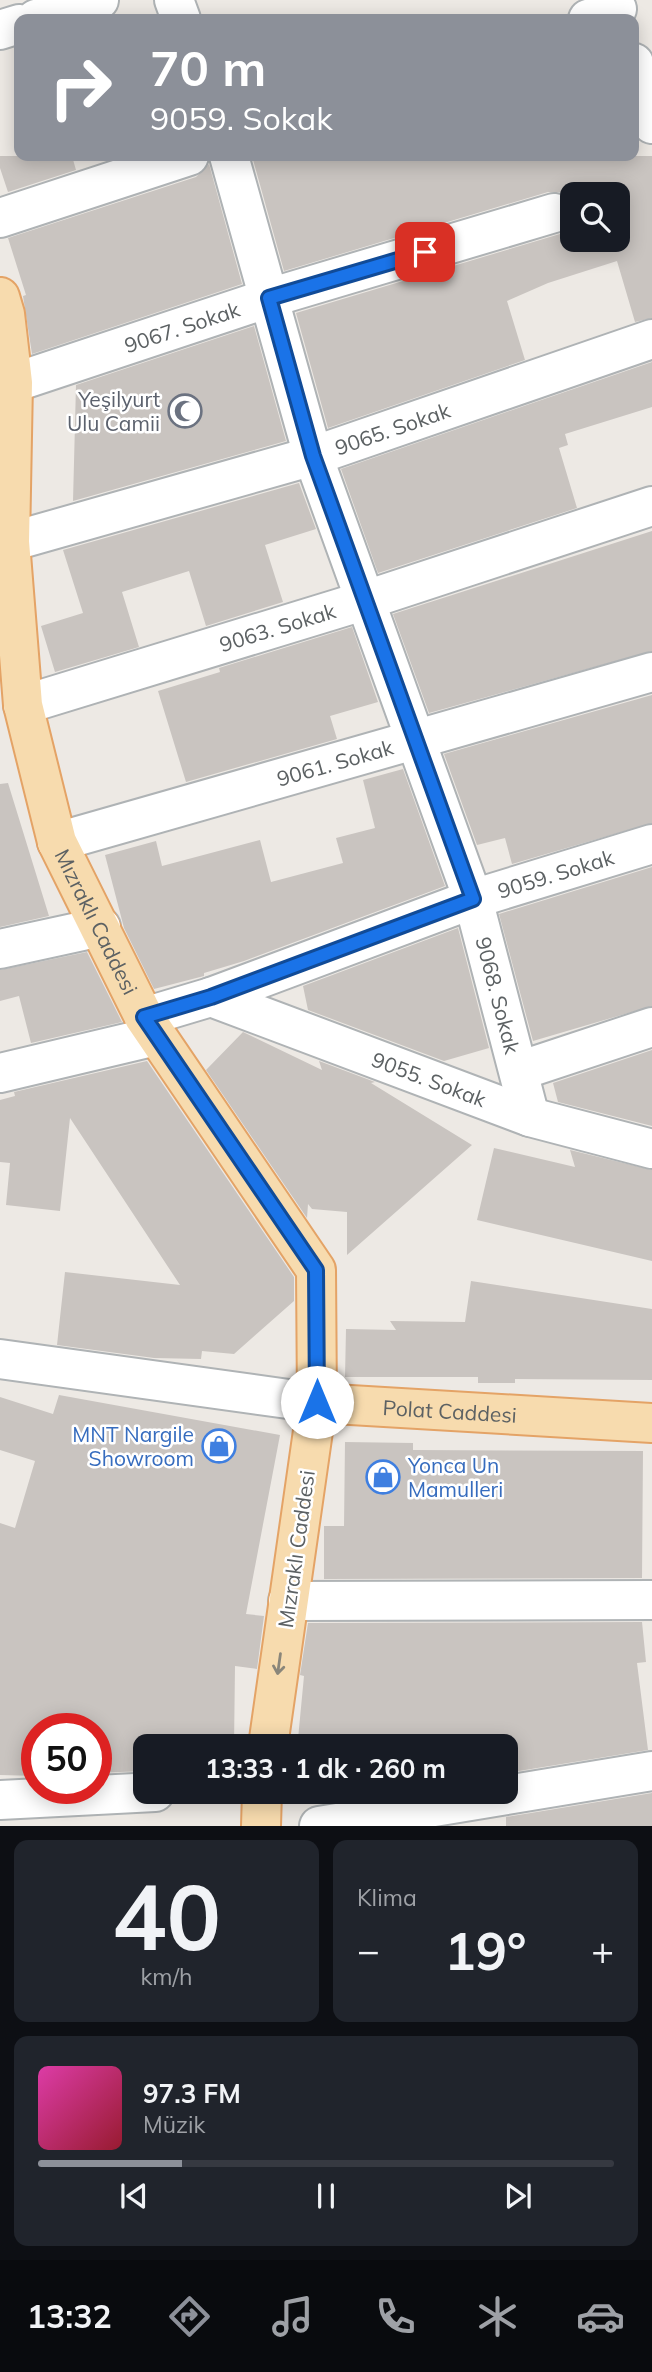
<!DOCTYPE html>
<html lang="tr">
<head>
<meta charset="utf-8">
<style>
	body { margin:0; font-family:Mulish,sans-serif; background:#20242c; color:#f1f3f6; height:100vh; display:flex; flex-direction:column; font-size:26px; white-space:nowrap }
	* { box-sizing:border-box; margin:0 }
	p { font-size:23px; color:#9ea1a6 }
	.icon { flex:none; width:38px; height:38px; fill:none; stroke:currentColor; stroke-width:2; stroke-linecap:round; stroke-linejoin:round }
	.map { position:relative; height:1826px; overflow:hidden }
	.side { display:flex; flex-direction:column; gap:14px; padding:14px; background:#0d0f14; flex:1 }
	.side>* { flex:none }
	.top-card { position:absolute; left:14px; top:14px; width:625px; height:147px; border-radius:14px; box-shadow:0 4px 18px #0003; background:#8c9099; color:#fff; overflow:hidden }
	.fabs { position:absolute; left:560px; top:182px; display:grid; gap:14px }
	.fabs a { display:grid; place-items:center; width:70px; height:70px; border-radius:14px; background:#171b24; box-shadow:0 4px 18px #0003; font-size:35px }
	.speed { position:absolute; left:21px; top:1713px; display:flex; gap:14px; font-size:35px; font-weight:700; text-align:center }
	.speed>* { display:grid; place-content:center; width:91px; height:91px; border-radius:50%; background:#171b24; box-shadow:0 4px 18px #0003; line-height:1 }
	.speed .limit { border:10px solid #d22; background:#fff; color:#111 }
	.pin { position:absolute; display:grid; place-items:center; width:60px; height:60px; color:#fff; margin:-30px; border-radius:14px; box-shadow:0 4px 10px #0006 }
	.me { position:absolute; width:77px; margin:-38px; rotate:0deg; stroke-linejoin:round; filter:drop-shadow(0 0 5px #0008) }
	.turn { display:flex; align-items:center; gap:24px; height:147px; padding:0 21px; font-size:32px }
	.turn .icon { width:91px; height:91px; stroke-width:2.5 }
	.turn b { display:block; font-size:49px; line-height:60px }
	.big { font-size:52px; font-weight:700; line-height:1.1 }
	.side .card { flex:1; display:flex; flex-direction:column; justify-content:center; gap:10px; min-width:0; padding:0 24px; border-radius:14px; background:#20242c }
	.side .dial { align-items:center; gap:0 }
	.dial b { font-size:91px; line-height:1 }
	.song { display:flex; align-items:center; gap:21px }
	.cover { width:84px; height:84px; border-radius:10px; background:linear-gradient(135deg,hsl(320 70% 55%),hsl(350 70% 35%)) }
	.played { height:7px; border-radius:4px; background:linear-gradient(90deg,#8c9099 25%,#363941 25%) }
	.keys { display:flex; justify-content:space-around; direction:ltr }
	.heat { display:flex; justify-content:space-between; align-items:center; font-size:38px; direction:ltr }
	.side .tiles { flex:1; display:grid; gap:14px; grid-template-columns:1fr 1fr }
	.card:last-child { grid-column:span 2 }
	.trip { position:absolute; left:133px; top:1734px; width:385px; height:70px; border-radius:14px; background:#171b24; box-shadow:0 4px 18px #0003; font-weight:700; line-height:70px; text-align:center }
	.dock { display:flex; height:112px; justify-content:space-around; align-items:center; background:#090b0e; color:#9ea1a6 }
	.dock .icon { width:49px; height:49px }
	.dock .selected { color:#8c9099 }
	.dock b { font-size:32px; color:#f1f3f6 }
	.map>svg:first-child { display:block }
	.building { fill:#c9c4c0 }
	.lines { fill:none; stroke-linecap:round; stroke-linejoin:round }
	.minor-casing { stroke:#afb3b5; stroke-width:42 }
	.major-casing { stroke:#e4a366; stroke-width:42 }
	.minor { stroke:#fff; stroke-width:38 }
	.major { stroke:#f7dbae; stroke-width:38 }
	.oneway { stroke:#8a867a }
	.route-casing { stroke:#114b97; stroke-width:18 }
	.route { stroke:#1a73e8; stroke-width:12 }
	.labels { text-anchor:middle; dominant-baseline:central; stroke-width:5; stroke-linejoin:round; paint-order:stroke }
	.street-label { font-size:21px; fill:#5c6163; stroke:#fff }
	.worship-label { font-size:21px; fill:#5b616d; stroke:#fff; text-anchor:end }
	.shop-label { font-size:21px; fill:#366cbe; stroke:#fff; text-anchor:end }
</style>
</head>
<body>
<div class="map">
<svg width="652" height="1826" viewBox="0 0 652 1826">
	<rect width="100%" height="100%" fill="#ede9e4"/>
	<path class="building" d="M0,156h72l4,14 -68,22 -8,-24z
		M252,156h400v162l-17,4 -18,-61 -69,22 -41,18 18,59 -197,68 -32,-115 264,-79 12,-10v16h46v-46h-46v8l-12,-10h-12l-264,79z
		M209,164l33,120 -210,70 -9,-58 3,-1 -18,-57 188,-61z
		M254,326l32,115 -213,60 3,-116z
		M652,362v45l-87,27 3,11 -9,3 18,60 -199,65 -37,-104z
		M299,483l17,46 -51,16 18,57 -77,24 -17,-55 -67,21 17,55 -84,25 -14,-46 42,-13 -20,-63z
		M652,531v120l-223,62 -36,-99z
		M352,627l26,75 -48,14 7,23 -151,43 -28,-91 62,-19 -1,-4z
		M652,695v128l-140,41 -7,-26 -28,7 -33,-91z
		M403,769l42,117 -201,75 -40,12v3l-50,13 -30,-61 -19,-73 51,-14 6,25 98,-26 11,42 72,-19 -7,-25 39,-10 -12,-48z
		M8,783l41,133 -49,11v-143z
		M652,867v139l-119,35 -34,-127z
		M458,928l31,120 -45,13 -136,-51 -5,-24z
		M87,952l35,70 -91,21 -12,-47 -19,5v-31z
		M243,1032l79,38 -3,-9 56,21 -4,1 101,62 -125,110v-43l-35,-3 -4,-5 -1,14 -101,-148z
		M652,1050v76l-94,-24 -5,-19z
		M147,1061l147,216v24l-60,53 -32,-3 -1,8 -47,-1 -97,-13 8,-73 115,13 -110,-167 -10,93 -54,-6 4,-42 -10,-1v-62l15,-4 -1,-4z
		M494,1148l81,19 -5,-17 82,20v91l-175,-41z
		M471,1281l181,28v71l-137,-1v4h-37v-6h-133l1,-48 50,1 -6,-9 75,1z
		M59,1395l221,40 -34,179 18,2 -7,53 -22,-3 -1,80h-89v25l-49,2v-44h-59v47l-37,-1v-252l15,5 20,-67 -35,-11v-53l53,17z
		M345,1442l68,1v7l230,1 -1,127 -318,1v-53h20z
		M642,1622l4,40 -9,1 11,87 -142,23v-27h-167l-1,-2 -40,-5 6,-63 -4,-1 8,-52z
		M652,1793v33h-146v-9z"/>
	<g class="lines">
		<defs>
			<g id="minor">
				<path d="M174,0l7,19"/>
				<path d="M36,19l63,-19"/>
				<path d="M588,19l29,-10"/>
				<path d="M0,30l19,-6"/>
				<path d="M634,63l18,61"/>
				<path id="s1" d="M229,156l84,300 160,443 57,218"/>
				<path d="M0,218l189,-62"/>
				<path id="s2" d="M13,383l256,-85 285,-85"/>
				<path id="s3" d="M10,542l303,-86 339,-117"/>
				<path id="s4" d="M23,705l340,-104 289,-95"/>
				<path id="s5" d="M57,842l595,-170"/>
				<path d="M0,949l101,-22"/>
				<path id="s6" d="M211,997l319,120 122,32"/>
				<path id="s7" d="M144,1017l67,-20 262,-98 179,-55"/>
				<path d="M519,1071l133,-44"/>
				<path d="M0,1073l156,-37"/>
				<path d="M0,1359l317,44"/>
				<path d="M288,1601l364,-1"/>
				<path d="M0,1800l155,-8"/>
				<path d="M319,1826l333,-55"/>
			</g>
			<g id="major">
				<path id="s8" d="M0,297l5,17 8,69 -3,159 13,163 34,137 87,175 172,253 1,133 -49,343"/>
				<path id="s9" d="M317,1403l335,20"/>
				<path d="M261,1826l1,-34"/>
			</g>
		</defs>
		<use href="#minor" class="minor-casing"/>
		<use href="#major" class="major-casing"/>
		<use href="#minor" class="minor"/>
		<use href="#major" class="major"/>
	</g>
	<defs><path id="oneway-shaft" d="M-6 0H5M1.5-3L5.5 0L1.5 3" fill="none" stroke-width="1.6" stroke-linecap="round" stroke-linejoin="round" transform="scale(1.75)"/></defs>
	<use class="oneway" href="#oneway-shaft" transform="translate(279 1664) rotate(98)"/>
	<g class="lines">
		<defs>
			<path id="route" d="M317,1402l-1,-132 -172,-253 67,-20 262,-98 -160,-443 -44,-158 156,-46"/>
		</defs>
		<use href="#route" class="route-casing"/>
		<use href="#route" class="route"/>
	</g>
	<defs>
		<symbol id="mosque-ring" viewBox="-11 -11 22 22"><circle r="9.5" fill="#fff" stroke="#6b7280" stroke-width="1.5"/><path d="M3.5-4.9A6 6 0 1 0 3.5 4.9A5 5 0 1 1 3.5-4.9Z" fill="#6b7280"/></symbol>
		<symbol id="shop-ring" viewBox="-11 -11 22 22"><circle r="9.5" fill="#fff" stroke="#3f7fe0" stroke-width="1.5"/><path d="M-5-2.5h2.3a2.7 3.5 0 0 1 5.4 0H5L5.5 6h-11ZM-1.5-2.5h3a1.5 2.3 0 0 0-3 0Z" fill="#3f7fe0"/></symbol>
	</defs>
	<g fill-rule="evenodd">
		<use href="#mosque-ring" x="166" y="392" width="38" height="38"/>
		<use href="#shop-ring" x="200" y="1427" width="38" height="38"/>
		<use href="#shop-ring" x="364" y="1458" width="38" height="38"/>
	</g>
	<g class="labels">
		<g class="street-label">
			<text stroke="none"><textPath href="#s2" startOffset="178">9067. Sokak</textPath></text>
			<text stroke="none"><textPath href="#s3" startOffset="399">9065. Sokak</textPath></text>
			<text stroke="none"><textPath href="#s4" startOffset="266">9063. Sokak</textPath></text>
			<text stroke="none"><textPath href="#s5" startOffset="289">9061. Sokak</textPath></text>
			<text stroke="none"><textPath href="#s7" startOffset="436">9059. Sokak</textPath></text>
			<text stroke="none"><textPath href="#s8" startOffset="640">Mızraklı Caddesi</textPath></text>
			<text stroke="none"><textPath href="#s1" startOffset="882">9068. Sokak</textPath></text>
			<text stroke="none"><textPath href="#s6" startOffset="233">9055. Sokak</textPath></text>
			<text stroke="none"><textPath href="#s9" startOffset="133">Polat Caddesi</textPath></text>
			<text transform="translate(296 1549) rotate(-82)">Mızraklı Caddesi</text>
		</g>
		<g class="worship-label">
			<text x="160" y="399">Yeşilyurt<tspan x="160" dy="24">Ulu Camii</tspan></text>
		</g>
		<g class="shop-label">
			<text x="194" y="1434">MNT Nargile<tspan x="194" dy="24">Showroom</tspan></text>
			<text x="408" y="1465" text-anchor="start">Yonca Un<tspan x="408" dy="24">Mamulleri</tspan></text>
		</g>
	</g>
</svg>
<div class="fabs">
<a><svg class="icon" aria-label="search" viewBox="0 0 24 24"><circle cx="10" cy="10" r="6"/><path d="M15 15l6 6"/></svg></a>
</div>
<div class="speed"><div class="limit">50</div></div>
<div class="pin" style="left:425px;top:252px;background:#d93025"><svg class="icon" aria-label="arrive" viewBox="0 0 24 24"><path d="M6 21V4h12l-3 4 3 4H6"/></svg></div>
<svg class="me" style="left:317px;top:1402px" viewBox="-20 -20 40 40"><circle r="19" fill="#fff"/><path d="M0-13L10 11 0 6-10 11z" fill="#1a73e8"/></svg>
<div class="trip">13:33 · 1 dk · 260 m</div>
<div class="top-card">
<div class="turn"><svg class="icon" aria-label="right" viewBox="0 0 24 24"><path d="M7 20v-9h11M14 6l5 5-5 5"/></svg><div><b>70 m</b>9059. Sokak</div></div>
</div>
</div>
<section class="side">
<div class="tiles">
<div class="card dial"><b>40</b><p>km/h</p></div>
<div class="card"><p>Klima</p>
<div class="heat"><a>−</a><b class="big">19°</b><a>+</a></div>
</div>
<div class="card">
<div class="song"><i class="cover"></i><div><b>97.3 FM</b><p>Müzik</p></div></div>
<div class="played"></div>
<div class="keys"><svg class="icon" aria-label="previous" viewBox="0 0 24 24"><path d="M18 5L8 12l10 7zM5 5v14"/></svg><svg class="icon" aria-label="pause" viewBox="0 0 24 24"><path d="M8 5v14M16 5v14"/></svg><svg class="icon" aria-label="next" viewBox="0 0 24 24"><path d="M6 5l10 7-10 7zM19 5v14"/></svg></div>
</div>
</div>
</section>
<nav class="dock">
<b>13:32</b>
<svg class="icon selected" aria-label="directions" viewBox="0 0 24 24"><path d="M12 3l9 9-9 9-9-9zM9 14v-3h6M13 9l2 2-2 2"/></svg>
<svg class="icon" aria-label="music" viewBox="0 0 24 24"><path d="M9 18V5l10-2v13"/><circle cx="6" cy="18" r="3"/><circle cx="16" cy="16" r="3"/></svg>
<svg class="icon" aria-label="phone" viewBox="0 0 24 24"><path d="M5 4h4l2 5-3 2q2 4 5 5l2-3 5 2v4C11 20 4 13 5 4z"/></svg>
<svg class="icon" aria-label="climate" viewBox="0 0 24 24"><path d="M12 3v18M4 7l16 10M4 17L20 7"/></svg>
<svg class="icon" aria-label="car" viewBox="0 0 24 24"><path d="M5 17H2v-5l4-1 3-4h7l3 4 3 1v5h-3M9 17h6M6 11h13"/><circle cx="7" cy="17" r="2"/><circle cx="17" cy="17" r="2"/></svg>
</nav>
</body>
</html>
